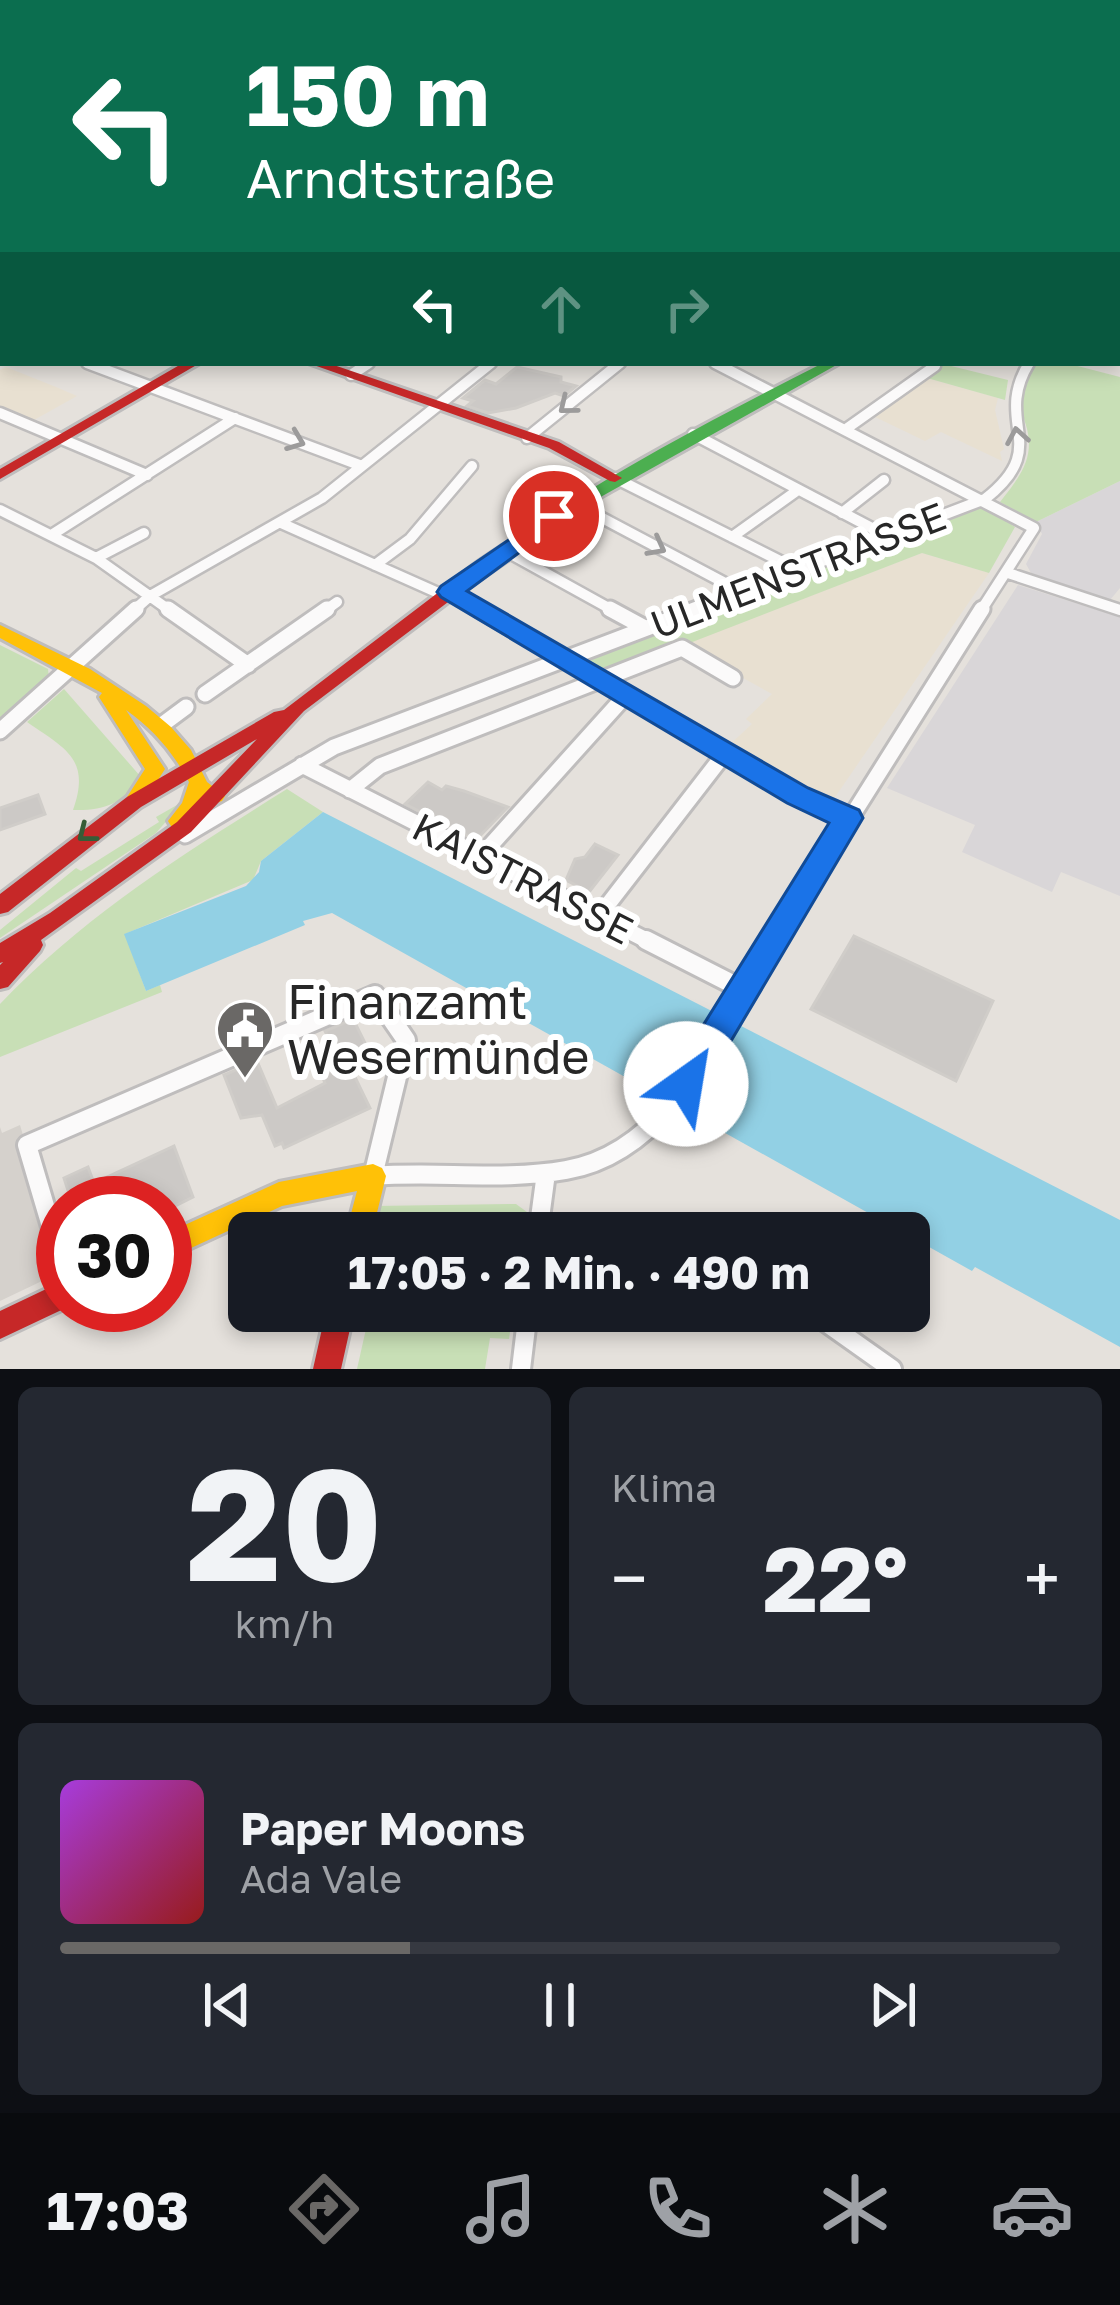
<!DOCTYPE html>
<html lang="de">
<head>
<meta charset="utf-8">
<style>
	body { margin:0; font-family:"Golos Text",sans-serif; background:#242831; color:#f1f3f6; height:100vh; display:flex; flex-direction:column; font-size:45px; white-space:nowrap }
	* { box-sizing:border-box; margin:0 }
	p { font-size:39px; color:#9ea1a6 }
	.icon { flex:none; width:66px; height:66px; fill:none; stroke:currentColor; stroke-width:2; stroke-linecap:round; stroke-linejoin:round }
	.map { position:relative; height:1369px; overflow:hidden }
	.side { display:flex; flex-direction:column; gap:18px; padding:18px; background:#0d0f14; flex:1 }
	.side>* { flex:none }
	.hud { position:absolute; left:0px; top:0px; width:1122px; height:366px; box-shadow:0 6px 18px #0003; background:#0b6e4f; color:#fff; overflow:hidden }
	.speed { position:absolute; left:36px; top:1176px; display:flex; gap:24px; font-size:60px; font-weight:700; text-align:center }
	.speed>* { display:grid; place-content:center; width:156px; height:156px; border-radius:50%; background:#171b24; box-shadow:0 6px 18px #0003; line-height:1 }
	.speed .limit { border:18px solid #d22; background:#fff; color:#111 }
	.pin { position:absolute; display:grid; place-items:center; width:102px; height:102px; color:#fff; margin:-51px; border:6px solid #fff; border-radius:50%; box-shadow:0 3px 12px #0007 }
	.me { position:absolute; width:132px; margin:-66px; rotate:32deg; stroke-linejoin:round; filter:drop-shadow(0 0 9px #0008) }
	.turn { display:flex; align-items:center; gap:42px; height:252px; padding:0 48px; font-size:54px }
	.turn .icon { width:156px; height:156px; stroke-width:2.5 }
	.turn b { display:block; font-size:84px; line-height:102px }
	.lanes { display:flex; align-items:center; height:114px; padding:0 48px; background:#0003; justify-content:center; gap:60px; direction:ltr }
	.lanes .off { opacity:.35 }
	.big { font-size:90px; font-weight:700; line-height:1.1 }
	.side .tile { flex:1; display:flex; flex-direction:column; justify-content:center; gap:18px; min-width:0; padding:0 42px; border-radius:18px; background:#242831 }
	.side .dial { align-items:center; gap:0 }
	.dial b { font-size:156px; line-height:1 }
	.song { display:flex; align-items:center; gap:36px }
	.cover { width:144px; height:144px; border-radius:18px; background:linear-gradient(135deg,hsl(280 70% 55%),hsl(0 70% 35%)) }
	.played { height:12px; border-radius:6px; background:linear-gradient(90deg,#6a6866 35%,#363941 35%) }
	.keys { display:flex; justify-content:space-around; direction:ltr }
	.heat { display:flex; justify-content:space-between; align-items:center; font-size:66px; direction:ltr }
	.side .tiles { flex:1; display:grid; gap:18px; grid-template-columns:1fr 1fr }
	.tile:last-child { grid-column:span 2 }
	.trip { position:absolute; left:228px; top:1212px; width:702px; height:120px; border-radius:18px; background:#171b24; box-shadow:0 6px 18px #0003; font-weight:700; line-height:120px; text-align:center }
	.tabs { display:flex; height:192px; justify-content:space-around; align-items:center; background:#090b0e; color:#9ea1a6 }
	.tabs .icon { width:84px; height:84px }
	.tabs .selected { color:#6a6866 }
	.tabs b { font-size:54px; color:#f1f3f6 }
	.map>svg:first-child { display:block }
	.industrial { fill:#d9d6d8 }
	.education { fill:#e8e0d1 }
	.green { fill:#c8dfb6 }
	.plaza { fill:#d5d1cc }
	.water { fill:#92d0e4 }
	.building { fill:#ccc9c6; stroke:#d0cdc9; stroke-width:3 }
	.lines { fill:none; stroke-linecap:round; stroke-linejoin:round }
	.street-far3-casing { stroke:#bfbdbd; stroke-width:9 }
	.street-far2-casing { stroke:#bfbdbd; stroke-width:15 }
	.street-far1-casing { stroke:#bfbdbd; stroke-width:21 }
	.street-casing { stroke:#bfbdbd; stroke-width:24 }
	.fast-casing { stroke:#bfbdbd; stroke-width:6 }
	.slow-casing { stroke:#bfbdbd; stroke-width:6 }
	.jam-casing { stroke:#bfbdbd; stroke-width:6 }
	.street-far3 { stroke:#fbfafa; stroke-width:6 }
	.street-far2 { stroke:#fbfafa; stroke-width:10 }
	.street-far1 { stroke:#fbfafa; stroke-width:15 }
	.street { stroke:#fbfafa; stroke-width:18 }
	.fast { fill:#4caf50; fill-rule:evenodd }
	.slow { fill:#ffc107; fill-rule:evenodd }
	.jam { fill:#c62828; fill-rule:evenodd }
	.rail { stroke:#dcdbdc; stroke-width:3 }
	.oneway { stroke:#9c9b9b }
	.oneway2 { stroke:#365d37 }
	.route { fill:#1a73e8; stroke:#114b97; stroke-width:3 }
	.labels { text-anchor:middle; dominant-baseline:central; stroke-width:12; stroke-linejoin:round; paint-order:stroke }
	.street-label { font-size:39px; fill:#272727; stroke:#fff }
	.near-poi-label { font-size:48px; fill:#272727; stroke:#fff; text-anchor:start }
</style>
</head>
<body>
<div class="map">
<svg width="1120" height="1369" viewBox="0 0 1120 1369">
	<rect width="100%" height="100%" fill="#e5e1dc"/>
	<path class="industrial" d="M1120,481v107l-10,12 -79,-27 -5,-9 16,-30 -6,-12z
		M1018,585l102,32v279l-59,-24 -9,20 -90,-40 13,-27 -88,-37z"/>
	<path class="education" d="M6,367l50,20 21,9 -43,24 -34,-13v-37z
		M927,378l71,20 -3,12 9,39 -4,3 2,9 -61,-29 -16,9 -52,-25z
		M922,553l67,20 -158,230 -39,-15 -66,-40 26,-24 -6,-5 26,-25 -89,-49z"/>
	<path class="green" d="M1035,363h31l54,14v104l-84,41 -36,-20c30,-37 39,-56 16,-101z
		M943,364l65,16 -3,20 -78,-22z
		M982,505l33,22 -26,46 -67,-20 -320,124 -33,-18z
		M0,645l48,24 1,9 -49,47z
		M64,689l77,88c-16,27 -39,34 -68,33 18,-51 -7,-61 -46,-88z
		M287,789l36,23 -62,49 -8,19 -128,54 21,57 14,-6 2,7 -162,65v-53c85,-89 183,-150 287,-215z
		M184,801l-28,32 -156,105v-8l76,-62 5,3 78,-49 -3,-5z
		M516,1204l11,8 -3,21 -156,-1 6,-26z
		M370,1311h143l-4,28 -19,-1 -5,31h-128z"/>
	<path class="plaza" d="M20,1125l43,146 -63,30v-174l2,6z"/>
	<path class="water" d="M323,812l797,408v127l-145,-80 -3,4 -640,-358 -29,8 2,4 -159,66 -22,-57 122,-48 13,-14 2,-11z"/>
	<path class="building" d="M517,367l44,10v5l15,4 -12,10 -9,-3 -39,15 -28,5 -21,-7 6,-5 -10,-3 22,-18 11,4z
		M428,782l14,8 4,-4 18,5 44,16 -32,33 -71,-36z
		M38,795l7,19 -45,16v-22z
		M595,844l23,11 -29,37 -23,-12 9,-21 10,-2z
		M854,936l139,65 -37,80 -145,-72z
		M353,1019l21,42 -22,10 18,37 -86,40 -2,-5 -7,3 -13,-31 -21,3 -17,-43 33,-14 20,47 48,-25 -3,-7 20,-9 -17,-36z
		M174,1146l19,51 -28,14v-8h-93l-8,-25 24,-11 6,16z"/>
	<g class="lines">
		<defs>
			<path id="street-far3" d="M699,0l11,3
				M986,0l12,3
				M54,3l8,-3
				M367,3l7,-3"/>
			<path id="street-far2" d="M87,363l275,103
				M715,363l319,165 -54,84
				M351,375l18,-12
				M0,413l147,62
				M846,429l89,-63
				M693,434l194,102
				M527,438l93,-75
				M615,478l183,92
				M574,503l166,88
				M0,510l96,48 76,54
				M842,513l42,-33
				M281,523l164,73
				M53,534l182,-116
				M732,537l66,-47
				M504,550l112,62
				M96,558l48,-25
				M375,565l35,-26 62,-73
				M1008,573l112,37
				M450,592l34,20
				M132,612l18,-16 172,-98 169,-135
				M323,612l14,-10
				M689,612l296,-113c68,-53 7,-75 44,-136"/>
			<path id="street-far1" d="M168,609l80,56
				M479,609l318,187 51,23
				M610,609l35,19
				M205,694l122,-85
				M159,727l27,-20
				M0,731l136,-122
				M302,765l350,178
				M350,790l30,-24 302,-118 51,30
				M185,835l149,-88 363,-138
				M481,856l145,-161
				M599,916l126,-163
				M772,943l210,-334"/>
			<path id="street" d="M646,940l98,50
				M539,1230l29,3
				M538,1233l8,-60
				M63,1267l-36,-122 348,-150 31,45 -33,136c64,-5 130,5 193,-6 107,-18 156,-145 208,-230
				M810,1311l82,58
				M521,1369l7,-58"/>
			<path id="fast" d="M35,0h8l1,3h-8z
				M0,255l3,1v8l-3,-1z
				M823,363h17l-243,136 -137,94h-12l-2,-4c23,-24 55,-42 83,-60 93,-63 194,-115 294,-166z"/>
			<path id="slow" d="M0,230h3v7h-3z
				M0,625l90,44 56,37 25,21 20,23 16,32 18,14 -3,5 -7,2 -12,-5 -5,13 -13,15h-14l-3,-5 14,-18 7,-21c-16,-30 -36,-53 -63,-72l39,59 -21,33h-14l-3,-5 18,-28 -46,-72 3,-4 -102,-55z
				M373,1164l9,4 4,8 -14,57h-26l11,-42 -75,15 -117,54v-26l114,-52z"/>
			<path id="jam" d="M1120,198v7h-1v-7z
				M183,363h17l-200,116v-10z
				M308,363h20l231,79 63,36 -7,4 -5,-1 -61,-33z
				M454,584l6,1 2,4 -2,4 -156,118 -113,121 -150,108 2,5 -3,6 -32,36 -8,2v-24l3,-3 -3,1v-20l50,-30 127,-91 80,-83 -116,68 -133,105 -8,2v-20l127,-97 147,-85 10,-2 164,-125z
				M63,1281v24h9l-72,34v-28z
				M326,1311h28l-13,58h-28z"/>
		</defs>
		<use href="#street-far3" class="street-far3-casing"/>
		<use href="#street-far2" class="street-far2-casing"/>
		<use href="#street-far1" class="street-far1-casing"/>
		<use href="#street" class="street-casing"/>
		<use href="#fast" class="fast-casing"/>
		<use href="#slow" class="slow-casing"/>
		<use href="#jam" class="jam-casing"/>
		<use href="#street-far3" class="street-far3"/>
		<use href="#street-far2" class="street-far2"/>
		<use href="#street-far1" class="street-far1"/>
		<use href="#street" class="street"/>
		<use href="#fast" class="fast"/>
		<use href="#slow" class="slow"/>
		<use href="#jam" class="jam"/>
		<path class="rail" d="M448,3l9,-3"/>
	</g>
	<defs><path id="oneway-chevron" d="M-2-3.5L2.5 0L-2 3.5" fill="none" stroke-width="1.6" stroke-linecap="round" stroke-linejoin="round" transform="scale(3)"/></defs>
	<g class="oneway">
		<use href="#oneway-chevron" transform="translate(567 406) rotate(141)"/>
		<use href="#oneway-chevron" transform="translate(1017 436) rotate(-100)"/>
		<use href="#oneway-chevron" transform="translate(296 441) rotate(21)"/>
		<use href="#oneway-chevron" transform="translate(657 547) rotate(28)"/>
	</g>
	<use class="oneway2" href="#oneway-chevron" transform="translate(86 834) rotate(142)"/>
	<path class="route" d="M554,509l8,2v10l-95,70 341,197 51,22 4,8 -164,277 -13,5 -12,-5 -6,-11 6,-12 155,-249 -42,-20 -346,-206 -4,-5 4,-6z"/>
	<defs>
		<symbol id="civic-pin" viewBox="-11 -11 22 30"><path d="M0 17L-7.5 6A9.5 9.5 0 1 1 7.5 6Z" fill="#6a6866" stroke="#fff"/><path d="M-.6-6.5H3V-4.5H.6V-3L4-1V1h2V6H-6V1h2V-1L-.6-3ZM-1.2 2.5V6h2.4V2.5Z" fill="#fff"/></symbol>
	</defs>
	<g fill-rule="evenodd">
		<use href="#civic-pin" x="212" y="996" width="66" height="90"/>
	</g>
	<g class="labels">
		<g class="street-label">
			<text transform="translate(798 570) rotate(-21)">ULMENSTRASSE</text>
			<text transform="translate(523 878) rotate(27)">KAISTRASSE</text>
		</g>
		<g class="near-poi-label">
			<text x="287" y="1001">Finanzamt<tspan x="287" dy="55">Wesermünde</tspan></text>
		</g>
	</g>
</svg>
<div class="speed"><div class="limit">30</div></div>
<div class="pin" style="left:554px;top:516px;background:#d93025"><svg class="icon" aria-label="arrive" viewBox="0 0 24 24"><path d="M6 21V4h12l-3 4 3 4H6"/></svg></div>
<svg class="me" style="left:686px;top:1084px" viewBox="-20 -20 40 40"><circle r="19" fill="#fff"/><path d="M0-13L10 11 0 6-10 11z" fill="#1a73e8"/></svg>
<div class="trip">17:05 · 2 Min. · 490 m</div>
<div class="hud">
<div class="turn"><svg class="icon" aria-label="left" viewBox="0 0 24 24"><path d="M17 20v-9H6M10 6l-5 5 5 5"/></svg><div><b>150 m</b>Arndtstraße</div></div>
<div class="lanes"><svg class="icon" aria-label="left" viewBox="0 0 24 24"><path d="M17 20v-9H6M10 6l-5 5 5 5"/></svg><svg class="icon off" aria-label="ahead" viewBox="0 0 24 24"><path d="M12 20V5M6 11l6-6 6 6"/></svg><svg class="icon off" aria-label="right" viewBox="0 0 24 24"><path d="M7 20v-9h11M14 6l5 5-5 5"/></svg></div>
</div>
</div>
<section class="side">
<div class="tiles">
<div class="tile dial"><b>20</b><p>km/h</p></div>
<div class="tile"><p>Klima</p>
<div class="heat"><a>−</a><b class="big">22°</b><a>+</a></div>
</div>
<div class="tile">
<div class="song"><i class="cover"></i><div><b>Paper Moons</b><p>Ada Vale</p></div></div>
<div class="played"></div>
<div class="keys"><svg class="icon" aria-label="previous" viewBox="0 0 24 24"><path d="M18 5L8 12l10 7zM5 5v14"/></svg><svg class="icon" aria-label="pause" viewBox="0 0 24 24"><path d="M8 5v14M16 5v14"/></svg><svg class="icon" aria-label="next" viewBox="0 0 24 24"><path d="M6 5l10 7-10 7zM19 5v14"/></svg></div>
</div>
</div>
</section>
<nav class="tabs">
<b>17:03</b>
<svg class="icon selected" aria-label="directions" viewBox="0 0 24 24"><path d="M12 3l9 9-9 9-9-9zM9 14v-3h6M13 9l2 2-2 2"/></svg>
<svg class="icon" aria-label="music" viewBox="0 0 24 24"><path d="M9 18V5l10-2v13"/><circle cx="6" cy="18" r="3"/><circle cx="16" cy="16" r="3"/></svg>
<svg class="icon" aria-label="phone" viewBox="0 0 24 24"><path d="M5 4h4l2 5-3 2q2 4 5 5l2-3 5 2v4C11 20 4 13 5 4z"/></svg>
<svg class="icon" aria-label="climate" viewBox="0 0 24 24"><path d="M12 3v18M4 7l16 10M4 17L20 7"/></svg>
<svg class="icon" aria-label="car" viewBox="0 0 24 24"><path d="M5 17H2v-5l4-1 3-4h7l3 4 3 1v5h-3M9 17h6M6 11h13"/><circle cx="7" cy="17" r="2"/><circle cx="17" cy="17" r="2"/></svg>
</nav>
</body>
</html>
